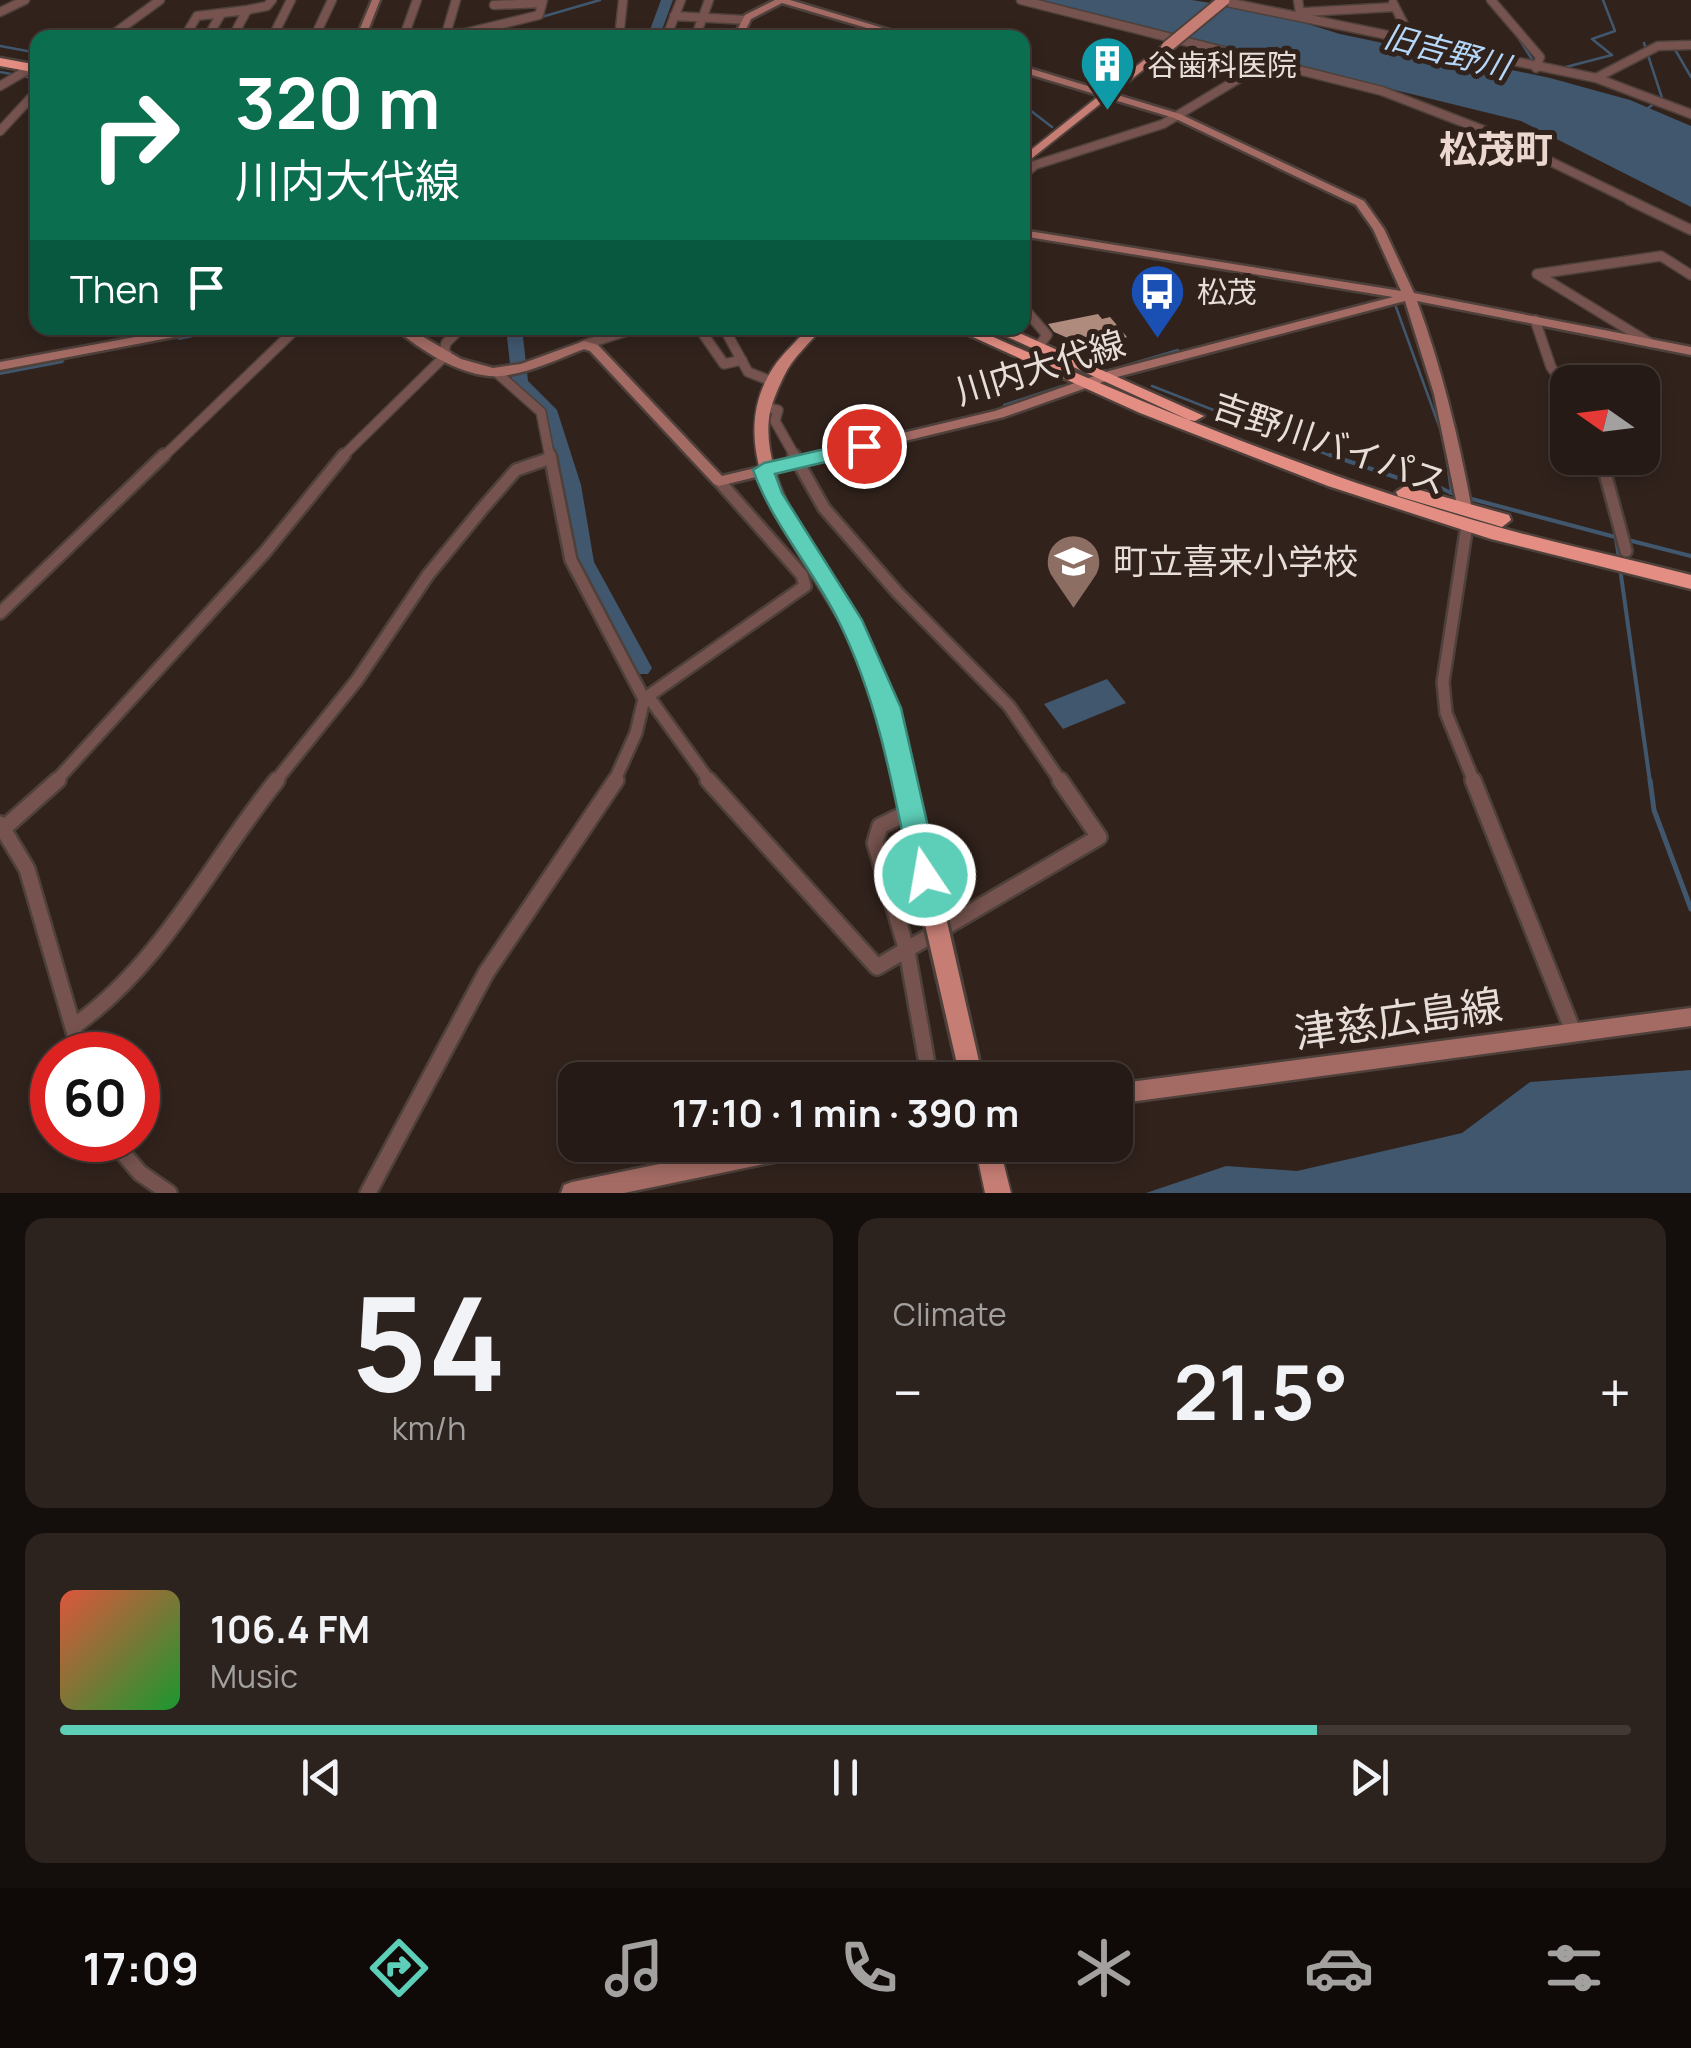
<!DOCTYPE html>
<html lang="en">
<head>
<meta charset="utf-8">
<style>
	body { margin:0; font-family:Manrope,"Noto Sans JP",sans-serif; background:#2d231e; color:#f1f3f6; height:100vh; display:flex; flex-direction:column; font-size:38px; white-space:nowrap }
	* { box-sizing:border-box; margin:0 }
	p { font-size:32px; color:#a3a1a0 }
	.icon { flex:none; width:55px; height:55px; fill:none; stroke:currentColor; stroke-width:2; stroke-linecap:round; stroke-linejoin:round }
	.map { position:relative; height:1193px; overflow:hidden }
	.side { display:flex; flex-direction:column; gap:25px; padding:25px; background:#140e0c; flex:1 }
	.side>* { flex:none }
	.banner { position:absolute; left:30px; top:30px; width:1000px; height:305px; border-radius:20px; box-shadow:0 5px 15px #0003,0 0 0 2px #423834; background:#0b6e4f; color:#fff; overflow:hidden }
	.needle { width:65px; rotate:284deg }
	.buttons { position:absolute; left:1550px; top:365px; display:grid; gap:20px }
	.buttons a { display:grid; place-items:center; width:110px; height:110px; border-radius:20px; background:#251a15; box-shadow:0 5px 15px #0003,0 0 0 2px #423834; font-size:50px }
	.speed { position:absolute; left:30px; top:1032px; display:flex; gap:20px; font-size:50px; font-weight:700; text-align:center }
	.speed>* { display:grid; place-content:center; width:130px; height:130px; border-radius:50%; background:#251a15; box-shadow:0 5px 15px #0003,0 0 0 2px #423834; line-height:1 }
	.speed .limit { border:15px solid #d22; background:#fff; color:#111 }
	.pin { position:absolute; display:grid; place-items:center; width:85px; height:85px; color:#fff; margin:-42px; border:5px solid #fff; border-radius:50%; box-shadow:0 2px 10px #0007 }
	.me { position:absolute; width:110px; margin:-55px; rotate:348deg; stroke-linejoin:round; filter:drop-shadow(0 0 8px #0008) }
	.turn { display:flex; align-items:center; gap:35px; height:210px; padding:0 40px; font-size:45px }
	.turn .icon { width:130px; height:130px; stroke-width:2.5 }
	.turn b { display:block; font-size:70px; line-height:85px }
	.then { display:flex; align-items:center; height:95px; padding:0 40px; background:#0003; gap:20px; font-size:38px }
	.big { font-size:75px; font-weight:700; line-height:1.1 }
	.side .widget { flex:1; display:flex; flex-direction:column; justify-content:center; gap:15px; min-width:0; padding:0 35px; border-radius:20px; background:#2d231e }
	.side .dial { align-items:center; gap:0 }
	.dial b { font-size:130px; line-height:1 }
	.song { display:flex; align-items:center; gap:30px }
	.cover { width:120px; height:120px; border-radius:15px; background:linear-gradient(135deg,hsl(10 70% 55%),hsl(130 70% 35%)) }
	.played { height:10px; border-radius:5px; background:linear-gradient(90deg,#5dceb8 80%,#423834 80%) }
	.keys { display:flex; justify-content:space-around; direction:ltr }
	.heat { display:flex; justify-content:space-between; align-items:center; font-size:55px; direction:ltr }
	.side .tiles { flex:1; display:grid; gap:25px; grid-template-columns:1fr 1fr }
	.widget:last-child { grid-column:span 2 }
	.trip { position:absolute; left:558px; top:1062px; width:575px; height:100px; border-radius:20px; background:#251a15; box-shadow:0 5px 15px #0003,0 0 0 2px #423834; font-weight:700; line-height:100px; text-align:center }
	.menu { display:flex; height:160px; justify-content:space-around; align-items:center; background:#0f0a08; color:#a3a1a0 }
	.menu .icon { width:70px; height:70px }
	.menu .on { color:#5dceb8 }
	.menu b { font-size:45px; color:#f1f3f6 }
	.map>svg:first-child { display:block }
	.water { fill:#40576e }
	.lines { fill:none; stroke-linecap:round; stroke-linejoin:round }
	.stream-far2 { stroke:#40576e; stroke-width:2.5 }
	.stream-far1 { stroke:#40576e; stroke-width:4 }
	.stream { stroke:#40576e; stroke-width:5 }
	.river { fill:#40576e; fill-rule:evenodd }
	.building { fill:#ae8b7c }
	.street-far3-casing { stroke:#4e403a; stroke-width:11 }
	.street-far2-casing { stroke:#4e403a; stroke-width:12 }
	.street-far1-casing { stroke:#4e403a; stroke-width:16 }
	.street-casing { stroke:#4e403a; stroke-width:20 }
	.secondary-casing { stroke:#4e403a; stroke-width:5 }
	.primary-casing { stroke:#4e403a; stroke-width:4 }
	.highway-casing { stroke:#4e403a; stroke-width:5 }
	.street-far3 { stroke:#76534e; stroke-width:8 }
	.street-far2 { stroke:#76534e; stroke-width:9 }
	.street-far1 { stroke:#76534e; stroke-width:11 }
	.street { stroke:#76534e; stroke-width:15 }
	.secondary { fill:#a36b64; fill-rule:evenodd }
	.primary { fill:#c57d74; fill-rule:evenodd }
	.highway { fill:#e48e83; fill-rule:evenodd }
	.primary-bridge-far1-casing { stroke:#4e403a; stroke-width:15; stroke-linecap:butt }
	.primary-bridge-casing { stroke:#4e403a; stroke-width:28; stroke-linecap:butt }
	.primary-bridge-far1 { stroke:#c57d74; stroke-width:11 }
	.primary-bridge { stroke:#c57d74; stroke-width:22 }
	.route { fill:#5dceb8; stroke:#3c8678; stroke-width:2.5 }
	.labels { text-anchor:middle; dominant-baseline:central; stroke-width:10; stroke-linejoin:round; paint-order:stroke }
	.far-poi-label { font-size:30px; fill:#e8ded9; stroke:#31221c; text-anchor:start }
	.far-water-label { font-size:32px; font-style:italic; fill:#b4d7fa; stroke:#31221c }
	.street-label { font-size:35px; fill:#e8ded9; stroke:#31221c }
	.poi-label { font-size:35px; fill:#e8ded9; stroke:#31221c; text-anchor:start }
	.far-district-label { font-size:38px; font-weight:bold; fill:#ebd7ce; stroke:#31221c }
	.near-street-label { font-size:42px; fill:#e8ded9; stroke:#31221c }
</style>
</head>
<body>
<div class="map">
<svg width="1691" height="1193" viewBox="0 0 1691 1193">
	<rect width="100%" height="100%" fill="#31221c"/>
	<path class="water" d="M1029,0h163l80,13 68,21 210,44 80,22 61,26v81l-170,-86z
		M1107,679l19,24 -63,26 -19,-25z
		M1691,1070v123h-545l80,-27 71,5 165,-38 68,-51z"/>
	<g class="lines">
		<path class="stream-far2" d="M1242,2l55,10
			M1399,7l17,31
			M538,18l62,-18
			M1519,39l16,25
			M1644,43l18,55 -14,10
			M0,46l38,7
			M1673,46l18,31
			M1562,68l50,-13 -20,-16 23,-8 -12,-31
			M0,72l38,7
			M1022,104l30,23
			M1396,307l47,130
			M1127,365l51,-15
			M1152,386l184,72
			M1004,405l58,-19"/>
		<path class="stream-far1" d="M1330,455l86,29 13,-2 22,11
			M1447,456l5,37 7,3
			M1468,498l151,40
			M1615,533l4,25
			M1628,540l63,16
			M1620,568l30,214"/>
		<path class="stream" d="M1650,780l4,30 37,99"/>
		<path class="river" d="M661,0h12l-14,38h-12z
			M194,328h31l-2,3 -44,9 -8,-5z
			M506,328h16l6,53 29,29 24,75 13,77 58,106 -4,6h-14l-60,-112 -11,-77 -23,-73 -28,-30z
			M57,354l8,5 -2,4 -63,12v-10z"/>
	</g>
	<path class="building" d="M1098,314l4,5 8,-2 17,20 -28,11 -13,-2 -32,-14 -6,-8z"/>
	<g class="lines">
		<defs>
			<path id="street-far3" d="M1021,0l361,91 114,44 138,67
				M1217,0l379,78 95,36
				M1298,0l2,14
				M1491,0l49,57 -4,11
				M1393,3l19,37
				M494,5l48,-2
				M0,12l25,-12
				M1305,12l90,-5
				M674,16l72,4
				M446,34l10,-34
				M404,36l13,-36
				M108,38l52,-38
				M184,38l13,-22 50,-6
				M207,38l14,-24
				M232,38l15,-28 20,-4 5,-6
				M272,38l19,-38
				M314,38l18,-38
				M333,38l132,-5 74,-18 4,-15
				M619,38l4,-38
				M666,38l15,-38
				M695,38l14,-38
				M1596,78l62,-32 33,-1
				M0,86l31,-18
				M0,131l38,-41
				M1022,176l13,-11 128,-41 107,-64"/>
			<path id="street-far2" d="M1629,200l62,30
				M1022,306l25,29 -9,12
				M1535,320l16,47 17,23
				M699,328l25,36 18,-4
				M724,328l24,44 23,9
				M1650,343l-113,-69 124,-18 30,19
				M584,345l52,-17
				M444,352l2,-9 15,-15
				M497,373l44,39 9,46
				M762,406l16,4 -3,11 21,37
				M162,458l135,-130
				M341,458l106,-104"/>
			<path id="street-far1" d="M550,455l21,105 73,139
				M794,455l30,53 73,84 112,114 52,76
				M1601,458l25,93
				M1467,525l-24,157 3,31 28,69
				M0,613l164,-158
				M648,696l62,86
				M55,782l210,-230 79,-97
				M275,782l82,-102 71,-105 54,-66 34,-39 35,-12
				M614,782l22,-49 8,-34 161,-113 -3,-11 -83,-94"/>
			<path id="street" d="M708,780l169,187 222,-130 -39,-57
				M1473,780l100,251
				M911,811l-31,15 -5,17 32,108 23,129
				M0,824l27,45 54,186
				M3,829l55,-49
				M74,1026c88,-62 137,-164 203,-246
				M112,1140l28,33 29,20
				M368,1193l118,-220 130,-193"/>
			<path id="secondary" d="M372,0h8l-15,38h-9z
				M775,0h15l126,38h-15l-119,-35 -31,16 -9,19h-9l12,-23z
				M1022,66l158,48 184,87 20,28 30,64 277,54v8l-274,-54c25,68 42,138 55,209l-7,5 -7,-5 -24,-116 -29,-93 -288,76 -113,40 -285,69 -5,-2 -124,-133 -6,-2c-26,10 -54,24 -83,27 -35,3 -81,-25 -106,-48h13l53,31 32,9 28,-4 63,-23 14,4 124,131 273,-65 114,-40 284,-74 -371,-61v-6l379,61 -28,-62 -17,-24 -182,-87 -152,-46z
				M184,328h22l-6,4 -200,38v-8z
				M1691,1008v18l-576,78v-20z
				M752,1145h62l-4,7 -7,4 -179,37h-63l3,-8 8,-3z"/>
			<path id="primary" d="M1163,45l9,2 -150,119v-9z
				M808,328h14c-12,15 -30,30 -38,48 -5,10 -11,24 -14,36 -15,78 76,180 108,248 32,67 42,144 58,215l-4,7 -7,2 -7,-2 -4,-7c-14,-70 -24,-141 -51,-208 -35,-87 -154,-200 -90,-299 9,-14 24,-27 35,-40z
				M975,1145h24l12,48h-26z"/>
			<path id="highway" d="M0,58l38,7v8l-38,-7z
				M953,328h20c162,72 326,141 497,191 73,22 147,37 221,56v14l-200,-50 -163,-53 -188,-73z
				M988,328h20l196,88 -9,5 -6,-1z
				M1405,486l104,29 2,5 -9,7 -104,-31 -2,-4z"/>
		</defs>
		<use href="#street-far3" class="street-far3-casing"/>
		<use href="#street-far2" class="street-far2-casing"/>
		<use href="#street-far1" class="street-far1-casing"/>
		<use href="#street" class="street-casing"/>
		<use href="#secondary" class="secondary-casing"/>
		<use href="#primary" class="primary-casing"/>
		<use href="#highway" class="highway-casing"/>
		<use href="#street-far3" class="street-far3"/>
		<use href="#street-far2" class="street-far2"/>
		<use href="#street-far1" class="street-far1"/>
		<use href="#street" class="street"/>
		<use href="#secondary" class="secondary"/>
		<use href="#primary" class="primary"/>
		<use href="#highway" class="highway"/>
		<defs>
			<path id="primary-bridge-far1" d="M1167,47l57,-47"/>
			<path id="primary-bridge" d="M925,875l47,205"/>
		</defs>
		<use href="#primary-bridge-far1" class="primary-bridge-far1-casing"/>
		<use href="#primary-bridge" class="primary-bridge-casing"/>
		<use href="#primary-bridge-far1" class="primary-bridge-far1"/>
		<use href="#primary-bridge" class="primary-bridge"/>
	</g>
	<path class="route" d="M864,440l11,6 -3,5 -97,23 7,19 80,127 39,88 38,167 -4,9 -10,3 -10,-3 -4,-9c-18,-87 -32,-171 -71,-251 -25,-53 -67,-98 -87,-154l11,-7z"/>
	<defs>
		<symbol id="building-pin" viewBox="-11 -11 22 30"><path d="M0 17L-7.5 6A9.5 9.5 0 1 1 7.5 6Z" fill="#0f9aa8" stroke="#31221c"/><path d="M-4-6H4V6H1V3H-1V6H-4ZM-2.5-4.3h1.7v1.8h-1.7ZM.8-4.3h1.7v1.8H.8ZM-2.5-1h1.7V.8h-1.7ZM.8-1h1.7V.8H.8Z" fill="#fff"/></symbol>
		<symbol id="bus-pin" viewBox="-11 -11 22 30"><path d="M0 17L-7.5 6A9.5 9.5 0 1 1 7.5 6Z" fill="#1a4fb4" stroke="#31221c"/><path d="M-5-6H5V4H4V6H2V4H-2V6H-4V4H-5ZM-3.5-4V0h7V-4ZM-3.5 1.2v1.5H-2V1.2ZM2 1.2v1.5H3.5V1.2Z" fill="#fff"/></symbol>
		<symbol id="school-pin" viewBox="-11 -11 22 30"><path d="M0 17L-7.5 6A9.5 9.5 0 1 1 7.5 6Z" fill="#8d6e63" stroke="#31221c"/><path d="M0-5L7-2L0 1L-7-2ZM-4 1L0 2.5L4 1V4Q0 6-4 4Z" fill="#fff"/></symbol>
	</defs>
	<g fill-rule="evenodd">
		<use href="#building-pin" x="1076" y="32" width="63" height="86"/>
		<use href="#bus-pin" x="1126" y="260" width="63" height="86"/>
		<use href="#school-pin" x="1042" y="530" width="63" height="86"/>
	</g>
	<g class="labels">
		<g class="far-poi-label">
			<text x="1147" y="64">谷歯科医院</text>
			<text x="1197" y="291">松茂</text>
		</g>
		<g class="far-water-label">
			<text transform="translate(1447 51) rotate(15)">旧吉野川</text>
		</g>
		<g class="street-label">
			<text transform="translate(1040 367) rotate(-17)">川内大代線</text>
			<text transform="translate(1330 443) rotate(19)">吉野川バイパス</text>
		</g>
		<g class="poi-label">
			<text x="1113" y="561">町立喜来小学校</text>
		</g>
		<g class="far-district-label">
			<text x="1496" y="148">松茂町</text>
		</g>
		<g class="near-street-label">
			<text transform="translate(1398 1018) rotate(-8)">津慈広島線</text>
		</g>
	</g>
</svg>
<div class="buttons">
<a><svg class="needle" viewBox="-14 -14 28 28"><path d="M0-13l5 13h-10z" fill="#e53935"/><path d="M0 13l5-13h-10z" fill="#a3a1a0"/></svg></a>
</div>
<div class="speed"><div class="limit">60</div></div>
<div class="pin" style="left:864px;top:446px;background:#d93025"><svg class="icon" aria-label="arrive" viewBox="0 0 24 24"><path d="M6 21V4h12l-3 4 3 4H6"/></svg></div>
<svg class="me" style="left:925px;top:875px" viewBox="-20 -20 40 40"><circle r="17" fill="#5dceb8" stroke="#fff" stroke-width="3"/><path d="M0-11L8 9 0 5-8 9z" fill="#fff"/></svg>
<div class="trip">17:10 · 1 min · 390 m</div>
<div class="banner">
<div class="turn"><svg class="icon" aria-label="right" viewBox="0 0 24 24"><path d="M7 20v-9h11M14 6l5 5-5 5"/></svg><div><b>320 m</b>川内大代線</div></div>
<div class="then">Then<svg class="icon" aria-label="arrive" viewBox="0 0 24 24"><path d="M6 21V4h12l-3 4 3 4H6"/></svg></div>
</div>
</div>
<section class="side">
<div class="tiles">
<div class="widget dial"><b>54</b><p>km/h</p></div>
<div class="widget"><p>Climate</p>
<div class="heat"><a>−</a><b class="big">21.5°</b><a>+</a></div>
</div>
<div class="widget">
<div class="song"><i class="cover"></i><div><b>106.4 FM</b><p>Music</p></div></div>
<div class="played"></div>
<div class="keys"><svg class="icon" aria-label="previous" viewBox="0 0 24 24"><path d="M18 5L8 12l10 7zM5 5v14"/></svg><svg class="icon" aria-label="pause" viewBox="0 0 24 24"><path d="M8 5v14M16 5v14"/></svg><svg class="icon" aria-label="next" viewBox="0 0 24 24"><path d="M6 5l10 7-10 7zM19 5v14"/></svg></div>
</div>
</div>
</section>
<nav class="menu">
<b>17:09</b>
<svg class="icon on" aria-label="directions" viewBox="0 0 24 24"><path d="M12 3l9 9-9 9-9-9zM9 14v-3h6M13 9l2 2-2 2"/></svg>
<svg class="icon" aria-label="music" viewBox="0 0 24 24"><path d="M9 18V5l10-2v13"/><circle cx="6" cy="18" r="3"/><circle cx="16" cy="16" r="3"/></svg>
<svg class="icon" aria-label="phone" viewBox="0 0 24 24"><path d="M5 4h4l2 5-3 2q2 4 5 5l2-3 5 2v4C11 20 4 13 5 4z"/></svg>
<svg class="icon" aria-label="climate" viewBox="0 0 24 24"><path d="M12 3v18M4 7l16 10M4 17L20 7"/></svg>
<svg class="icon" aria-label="car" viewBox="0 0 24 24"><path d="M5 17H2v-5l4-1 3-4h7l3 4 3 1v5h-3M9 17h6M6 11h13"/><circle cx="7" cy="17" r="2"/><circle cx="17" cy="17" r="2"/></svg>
<svg class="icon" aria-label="filters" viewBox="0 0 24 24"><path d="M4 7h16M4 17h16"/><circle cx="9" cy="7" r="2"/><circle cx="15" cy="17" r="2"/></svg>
</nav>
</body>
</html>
